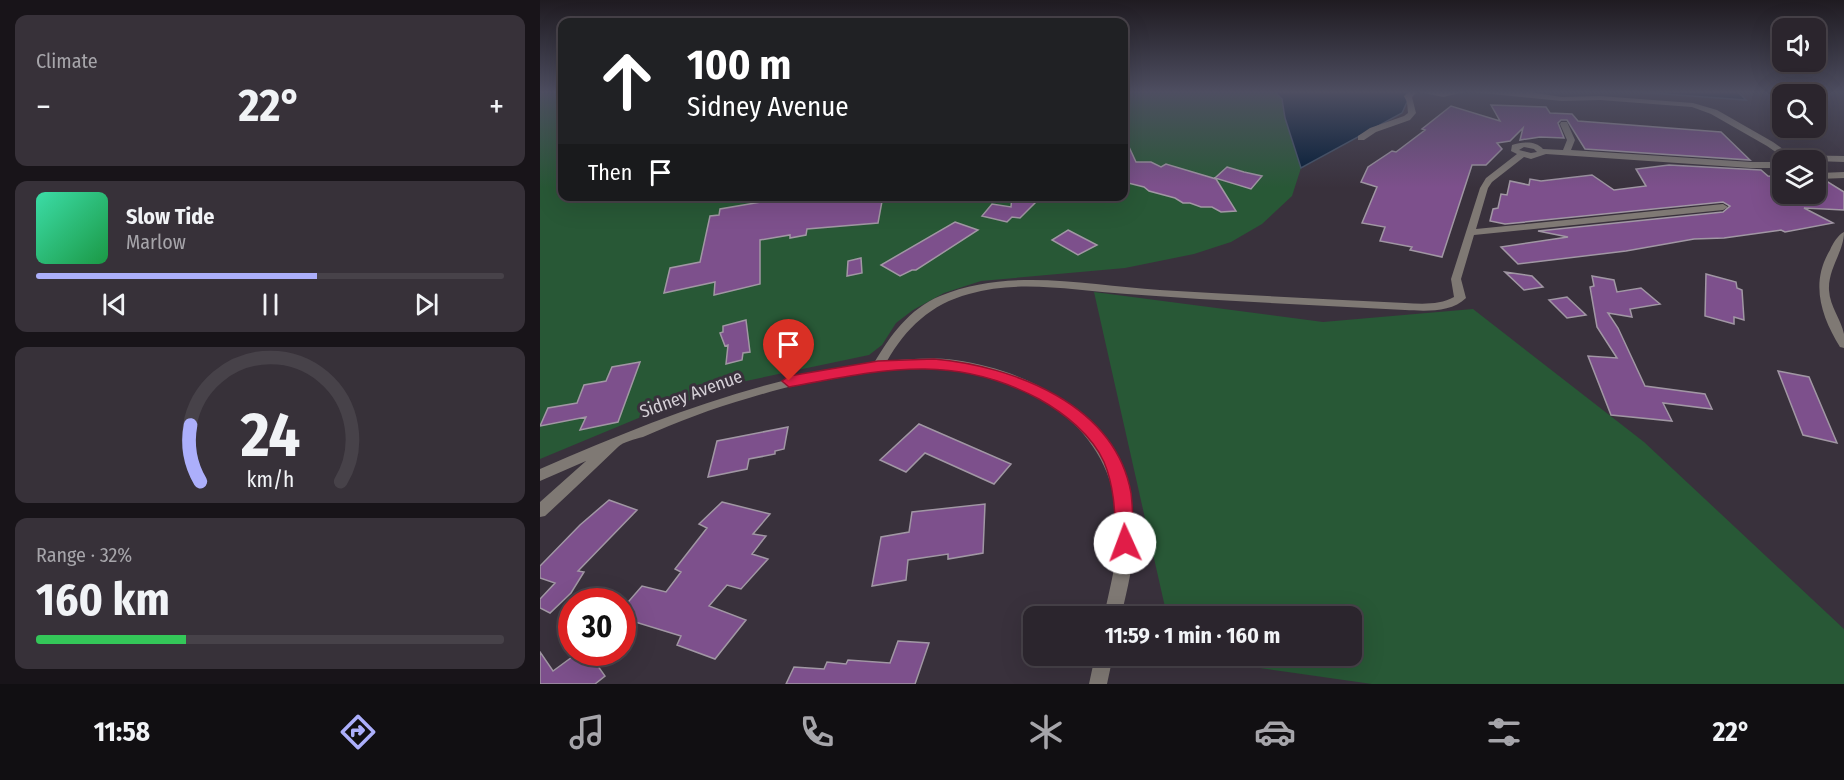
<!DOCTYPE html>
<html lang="en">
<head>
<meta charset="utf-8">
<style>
	body { margin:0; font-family:"Fira Sans Condensed",sans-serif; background:#373139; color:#f1f3f6; height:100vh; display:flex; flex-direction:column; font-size:22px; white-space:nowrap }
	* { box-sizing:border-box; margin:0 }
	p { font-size:20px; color:#a6a5aa }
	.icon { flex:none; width:33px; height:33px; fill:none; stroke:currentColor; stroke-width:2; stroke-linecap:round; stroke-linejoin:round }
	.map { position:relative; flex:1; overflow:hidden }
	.drawer { display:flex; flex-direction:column; gap:15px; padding:15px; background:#181419; width:540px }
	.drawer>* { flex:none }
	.guide { position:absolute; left:18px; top:18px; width:570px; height:183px; border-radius:12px; box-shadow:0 6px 24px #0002,0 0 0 2px #474249; background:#202124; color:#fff; overflow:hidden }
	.controls { position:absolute; left:1232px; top:18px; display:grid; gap:12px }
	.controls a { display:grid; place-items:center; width:54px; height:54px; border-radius:12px; background:#2b252d; box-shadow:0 6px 24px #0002,0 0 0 2px #474249; font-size:30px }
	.speed { position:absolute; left:18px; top:588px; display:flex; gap:12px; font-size:30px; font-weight:700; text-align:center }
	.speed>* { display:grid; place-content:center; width:78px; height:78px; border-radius:50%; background:#2b252d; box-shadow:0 6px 24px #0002,0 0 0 2px #474249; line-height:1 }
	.speed .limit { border:9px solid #d22; background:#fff; color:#111 }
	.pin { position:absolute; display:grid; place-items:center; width:51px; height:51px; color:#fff; margin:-62px -26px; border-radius:50% 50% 50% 0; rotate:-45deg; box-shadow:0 0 6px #0007 }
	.pin .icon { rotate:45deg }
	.me { position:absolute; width:66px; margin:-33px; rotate:358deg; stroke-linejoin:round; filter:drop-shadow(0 0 4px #0008) }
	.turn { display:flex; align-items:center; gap:21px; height:126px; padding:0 30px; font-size:27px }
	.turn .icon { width:78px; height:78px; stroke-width:2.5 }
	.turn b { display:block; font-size:42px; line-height:51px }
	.then { display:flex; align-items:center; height:57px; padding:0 30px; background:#0003; gap:12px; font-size:22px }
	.big { font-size:45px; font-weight:700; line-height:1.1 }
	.drawer .widget { flex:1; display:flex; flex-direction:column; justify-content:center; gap:9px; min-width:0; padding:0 21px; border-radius:12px; background:#373139 }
	.drawer .dial { align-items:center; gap:0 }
	.dial svg { height:156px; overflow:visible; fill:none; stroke:#474249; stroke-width:7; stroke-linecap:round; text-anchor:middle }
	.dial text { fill:#f1f3f6; stroke:none }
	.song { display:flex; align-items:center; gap:18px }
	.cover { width:72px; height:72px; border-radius:9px; background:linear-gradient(135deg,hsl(160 70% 55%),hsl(140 70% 35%)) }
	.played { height:6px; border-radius:3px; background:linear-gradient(90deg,#acaffb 60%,#474249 60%) }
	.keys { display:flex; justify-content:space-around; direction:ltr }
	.heat { display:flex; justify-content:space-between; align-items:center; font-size:33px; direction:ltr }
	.charge { height:9px; border-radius:4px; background:linear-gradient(90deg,#34c759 32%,#474249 0) }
	.trip { position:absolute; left:483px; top:606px; width:339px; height:60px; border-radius:12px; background:#2b252d; box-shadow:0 6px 24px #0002,0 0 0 2px #474249; font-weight:700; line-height:60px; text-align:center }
	.dock { display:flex; height:96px; justify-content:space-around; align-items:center; background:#110f12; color:#a6a5aa }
	.dock .icon { width:42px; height:42px }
	.dock .selected { color:#acaffb }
	.dock b { font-size:27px; color:#f1f3f6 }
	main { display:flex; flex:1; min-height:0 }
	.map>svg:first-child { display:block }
	.green { fill:#285836 }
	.water { fill:#001a35; stroke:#405166; stroke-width:1.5 }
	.building { fill:#7d508c; stroke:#a197a4; stroke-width:1.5 }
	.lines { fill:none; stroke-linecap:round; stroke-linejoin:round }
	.street { fill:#7f7974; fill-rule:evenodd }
	.route { fill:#e11d48; stroke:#92132f; stroke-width:1.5 }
	.labels { text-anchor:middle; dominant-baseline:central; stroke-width:6; stroke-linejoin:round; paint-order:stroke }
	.street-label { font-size:18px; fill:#d5d0d7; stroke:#39313c }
</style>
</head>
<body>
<main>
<section class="drawer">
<div class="widget"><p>Climate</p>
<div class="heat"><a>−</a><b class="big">22°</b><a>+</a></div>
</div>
<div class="widget">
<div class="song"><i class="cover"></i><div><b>Slow Tide</b><p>Marlow</p></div></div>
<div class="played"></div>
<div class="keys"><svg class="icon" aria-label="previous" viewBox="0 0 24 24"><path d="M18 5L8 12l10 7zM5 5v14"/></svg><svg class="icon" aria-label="pause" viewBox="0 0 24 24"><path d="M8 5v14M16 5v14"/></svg><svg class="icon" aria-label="next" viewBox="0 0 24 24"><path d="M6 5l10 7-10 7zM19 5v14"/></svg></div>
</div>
<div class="widget dial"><svg viewBox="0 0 100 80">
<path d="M14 69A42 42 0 1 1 86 69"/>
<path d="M14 69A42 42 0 0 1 9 40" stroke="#acaffb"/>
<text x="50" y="56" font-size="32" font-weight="700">24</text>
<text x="50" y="72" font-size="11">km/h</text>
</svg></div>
<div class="widget"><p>Range · 32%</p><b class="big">160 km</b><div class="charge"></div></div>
</section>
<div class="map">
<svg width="1304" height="684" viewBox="0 0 1304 684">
	<rect width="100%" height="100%" fill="#39313c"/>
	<path class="green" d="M0,92h22v104h562v-104h151l7,7 3,19 16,50 -9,28 -30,28 -31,18 -37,12 -69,14 -144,13 -37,12 -31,17 -17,13 -14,22 -13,10 -123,26 -105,36 -101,42z
		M554,292l229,30 150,-13 171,133 200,187v55h-472l-196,-28h176v-40h-185z"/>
	<path class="water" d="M735,92h132v10l-5,11 -101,55 -16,-50 -3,-19z
		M1097,92h101l8,8z"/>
	<path class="building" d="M951,105l55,2 4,6 22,1 6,7 143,11 29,28 -165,-11 -18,-29h-6l-3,3 6,15 -24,-1 -20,3 3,-12 -13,13 -13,2 5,6 -16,16h-14l-30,92 -32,-7 2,-3 -32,-6 5,-14 -23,-4 15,-36 -16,-5 7,-15 24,-16 4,1 29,-22 -3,-1 29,-23 49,15z
		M584,136l12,26h15l10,5 5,-3 50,15 20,32 -15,1 -9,-5h-11l-11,-4h-7l-8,-5 -26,-7 -5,-4 -20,-5z
		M1129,165l92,5 7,6 14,1v17h33v-10l13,-2 16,10v18l-40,-2 29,15 -48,9 -4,-2 -57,8 -30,1 -68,12 -108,13 -17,-17 67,-10 -30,-6 185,-19 7,-6 -7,-4 -218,22 -15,-3 3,-12 5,-1 3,-14 6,1 3,-14 19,4 1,-6 11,2 51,-6 22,15 32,-4 -10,-17z
		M687,167l17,5 18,4 -11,13 -36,-11z
		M278,196h65l-5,27 -71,6 -1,6 -16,3v-3l-30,5v44l-46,11 1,-13 -51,11 6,-25 30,-6 10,-46 9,-1 1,-6 65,-11 -1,4z
		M472,196h30l-22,22 -8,-1 -5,5 -25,-6 10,-12 19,3z
		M415,222l23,8 -62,40h-4l-12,6 -19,-11z
		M528,230l29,15 -19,10 -26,-15z
		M321,258l1,15 -15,3 1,-15z
		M965,272l27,4 11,11 -19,3z
		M1166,274l30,8 1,6 5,2 2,30 -10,-3v7l-29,-8z
		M1052,276l22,4 3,12 24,-4 19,16 -30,5 2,8 -24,-4 10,15 27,58 60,8 7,15 -49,-6 9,18 -61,-6 -23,-59 29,2 -20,-31 -7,-40 4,-1z
		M1027,297l19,18 -19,3 -18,-18z
		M206,320l4,32 -7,1 -1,7 -16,4 2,-19 -3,1 -5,-13 3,-1v-6z
		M100,362l-22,60 -38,8 6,-13 -46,9 8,-18 29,-5 7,-18 22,-4 6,-14z
		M1238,371l31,6 28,66 -34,-8z
		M379,424l92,40 -17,20 -69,-31 -19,19 -26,-12z
		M248,427l-4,22 -9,2v3l-26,5 -2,10 -39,8 9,-36z
		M69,500l28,10 -59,61 6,1 -13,21 -21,20 -10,-5v-9l15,-16 -15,-5v-12l40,-41z
		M182,502l48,12 -17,20 13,2 -14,18 16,5 -27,30 -14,-4 -18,21 37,14 -31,39 -38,-14 4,-9 -59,-18v-9l20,-23 24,6 15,-20 -6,-3 32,-41 -8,-4z
		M445,504l-2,49 -35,6v-5l-40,6 -2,20 -34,6 9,-49 28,-5 3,-20z
		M358,641l31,2 -14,41h-129l8,-17 30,2 3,-7 19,2 2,-4 42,3z
		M0,652l13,19 26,-19h9l17,24 -10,8h-55z"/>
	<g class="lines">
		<path class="street" d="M869,92h8l-5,5 4,16 -6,7 -34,12 -12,8h-6v-4l12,-8 34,-12 4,-3 -1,-11 -3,-6z
			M879,92h46l-22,5z
			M932,92h58l32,5 38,-1 93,7 24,7 56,32 18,13 53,1v6l-57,-2 -20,-14 -56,-32 -19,-7 -92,-7 -38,1z
			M1021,122h6l8,18 -4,10 180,12h31v6h-31l-205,-14 -15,5 -7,-2 -32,25 -4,6 -12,41 247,-25 5,3 -5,3 -249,25 -13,44 5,19c-15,15 -42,13 -61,12 -92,-5 -185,-9 -278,-16 -52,-3 -107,-15 -158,0 -38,10 -63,34 -82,67 23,-2 46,-4 68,-1 86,12 165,62 178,152 5,36 -4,70 -12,104h-17c7,-34 17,-67 13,-103 -5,-43 -26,-80 -63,-105 -29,-20 -64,-35 -100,-39 -63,-8 -145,11 -205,29 -36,10 -72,24 -106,39 -8,2 -20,5 -25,10 -24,23 -48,46 -73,69l-5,1v-15l46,-41 -46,20v-12c111,-48 213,-89 334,-106 16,-27 35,-54 66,-67 69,-29 148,-11 220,-6 82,5 163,9 245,13 17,1 35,2 49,-6l-3,-18 29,-91 6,-10 31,-24 -6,-3 1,-6c10,-3 23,-5 31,4l20,1 4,-10 -7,-16zM984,147l10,2 3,3 -6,1 -12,-3z
			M1304,172v6l-25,1 -4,-2 4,-4z
			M1304,232c0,20 -16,36 -15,58 1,17 12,29 15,44 0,4 0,10 0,14l-4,-1c-19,-31 -30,-64 -10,-97 3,-7 8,-15 14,-18z
			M555,656h18l-6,28h-18z"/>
	</g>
	<linearGradient id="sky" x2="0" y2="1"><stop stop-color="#1f1b21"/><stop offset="0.49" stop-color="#4e4e61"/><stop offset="1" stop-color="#4e4e61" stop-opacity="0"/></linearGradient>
	<rect width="1304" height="188" fill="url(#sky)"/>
	<path class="route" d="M394,359c79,7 181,45 197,134 2,16 2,34 3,50l-3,6 -6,2 -7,-2 -2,-6c-1,-27 -1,-55 -12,-81 -12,-27 -40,-49 -65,-63 -87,-47 -157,-29 -250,-12l-7,-6 7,-5 89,-15z"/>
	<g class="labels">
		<g class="street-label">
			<text transform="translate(151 394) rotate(-20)">Sidney Avenue</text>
		</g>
	</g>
</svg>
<div class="controls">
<a><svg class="icon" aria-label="sound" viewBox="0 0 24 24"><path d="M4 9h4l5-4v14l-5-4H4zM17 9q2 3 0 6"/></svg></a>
<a><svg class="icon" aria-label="search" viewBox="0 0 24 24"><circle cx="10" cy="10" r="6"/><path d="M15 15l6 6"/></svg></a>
<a><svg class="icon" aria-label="layers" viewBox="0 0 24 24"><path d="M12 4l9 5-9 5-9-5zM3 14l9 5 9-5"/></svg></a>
</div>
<div class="speed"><div class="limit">30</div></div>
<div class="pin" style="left:249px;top:381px;background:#d93025"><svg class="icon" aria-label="arrive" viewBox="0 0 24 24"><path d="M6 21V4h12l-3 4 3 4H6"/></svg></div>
<svg class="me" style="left:585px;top:543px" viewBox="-20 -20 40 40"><circle r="19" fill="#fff"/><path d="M0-13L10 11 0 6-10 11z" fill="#e11d48"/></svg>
<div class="trip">11:59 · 1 min · 160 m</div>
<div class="guide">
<div class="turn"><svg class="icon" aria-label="ahead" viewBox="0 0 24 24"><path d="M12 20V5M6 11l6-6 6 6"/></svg><div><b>100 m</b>Sidney Avenue</div></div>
<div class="then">Then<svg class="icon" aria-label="arrive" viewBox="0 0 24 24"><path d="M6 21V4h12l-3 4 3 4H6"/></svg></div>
</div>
</div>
</main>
<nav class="dock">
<b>11:58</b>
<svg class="icon selected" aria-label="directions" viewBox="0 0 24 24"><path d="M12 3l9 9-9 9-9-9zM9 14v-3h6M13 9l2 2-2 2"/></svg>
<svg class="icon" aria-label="music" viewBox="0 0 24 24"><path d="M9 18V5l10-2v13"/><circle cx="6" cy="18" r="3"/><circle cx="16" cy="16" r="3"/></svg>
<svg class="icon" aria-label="phone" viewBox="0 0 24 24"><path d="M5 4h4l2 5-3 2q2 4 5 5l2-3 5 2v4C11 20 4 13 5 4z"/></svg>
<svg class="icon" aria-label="climate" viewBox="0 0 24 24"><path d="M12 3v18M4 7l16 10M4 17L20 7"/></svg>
<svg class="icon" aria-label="car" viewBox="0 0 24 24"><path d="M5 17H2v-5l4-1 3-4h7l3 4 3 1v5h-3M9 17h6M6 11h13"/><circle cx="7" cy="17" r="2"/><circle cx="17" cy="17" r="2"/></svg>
<svg class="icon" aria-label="filters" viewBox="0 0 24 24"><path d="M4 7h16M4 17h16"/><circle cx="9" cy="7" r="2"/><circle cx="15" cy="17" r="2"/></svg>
<b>22°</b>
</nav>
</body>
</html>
